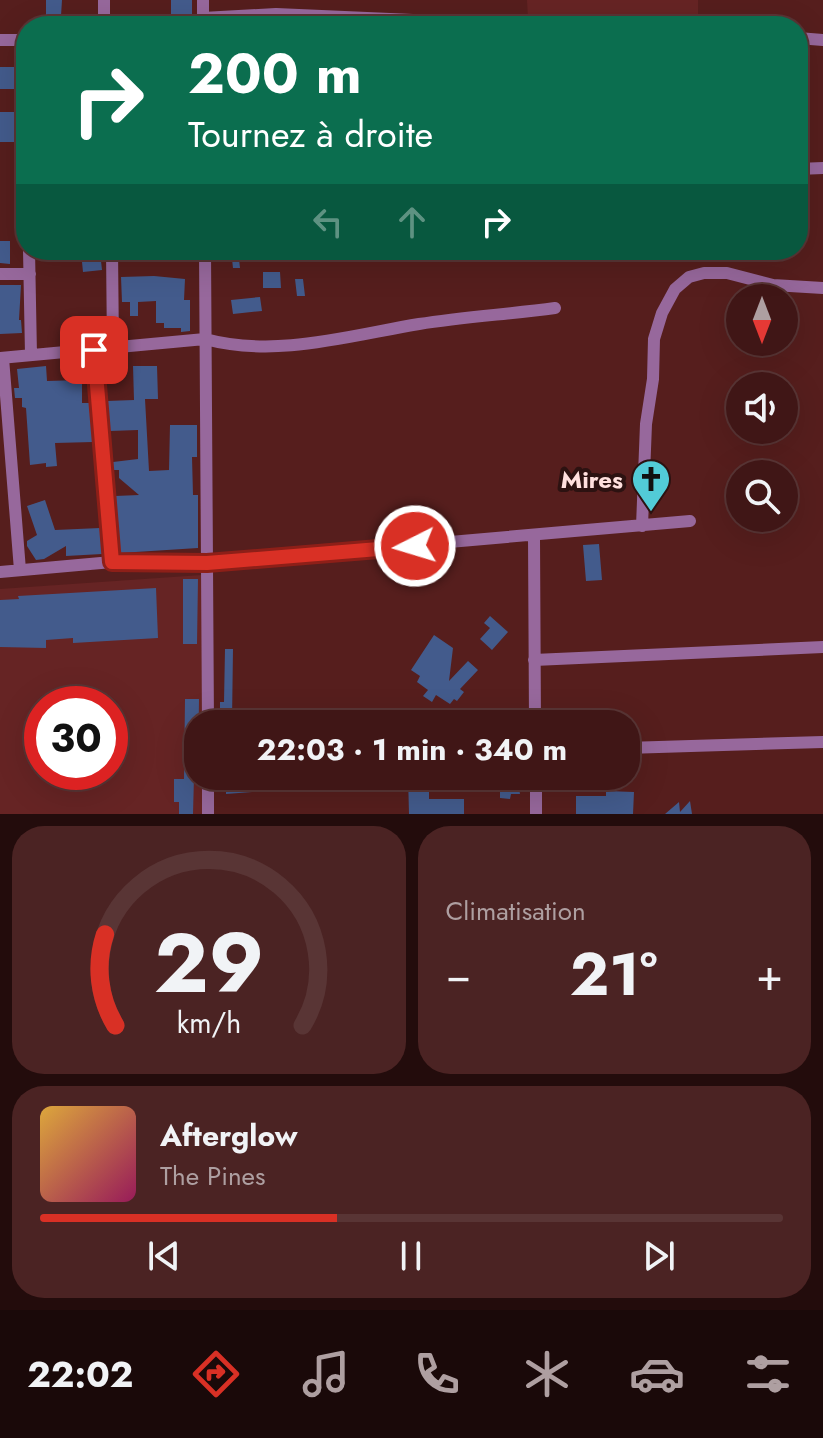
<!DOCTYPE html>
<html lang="fr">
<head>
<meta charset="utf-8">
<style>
	body { margin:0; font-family:Jost,sans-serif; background:#4b2323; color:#f1f3f6; height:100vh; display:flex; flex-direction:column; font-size:30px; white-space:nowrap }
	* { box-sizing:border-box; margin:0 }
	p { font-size:26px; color:#ae9fa1 }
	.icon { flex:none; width:44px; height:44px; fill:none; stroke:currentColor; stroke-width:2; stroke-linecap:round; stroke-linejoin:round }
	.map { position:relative; height:814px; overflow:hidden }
	.panel { display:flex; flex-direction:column; gap:12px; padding:12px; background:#230c0c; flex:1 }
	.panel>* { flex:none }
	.top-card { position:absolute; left:16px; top:16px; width:792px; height:244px; border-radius:32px; box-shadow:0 8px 32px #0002,0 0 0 2px #593535; background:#0b6e4f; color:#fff; overflow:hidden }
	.needle { width:52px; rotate:180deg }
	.buttons { position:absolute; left:726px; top:284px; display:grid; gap:16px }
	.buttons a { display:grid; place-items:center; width:72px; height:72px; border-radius:50%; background:#401616; box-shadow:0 8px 32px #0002,0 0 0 2px #593535; font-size:40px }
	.speed { position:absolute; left:24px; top:686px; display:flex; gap:16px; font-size:40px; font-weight:700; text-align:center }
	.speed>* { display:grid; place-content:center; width:104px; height:104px; border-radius:50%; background:#401616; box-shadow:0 8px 32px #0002,0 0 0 2px #593535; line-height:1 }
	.speed .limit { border:12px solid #d22; background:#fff; color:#111 }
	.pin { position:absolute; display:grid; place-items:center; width:68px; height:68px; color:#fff; margin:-34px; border-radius:16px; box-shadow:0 4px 12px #0006 }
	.me { position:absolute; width:88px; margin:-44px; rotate:265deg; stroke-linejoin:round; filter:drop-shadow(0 0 6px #0008) }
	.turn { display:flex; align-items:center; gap:28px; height:168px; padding:0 40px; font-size:36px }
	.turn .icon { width:104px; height:104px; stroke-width:2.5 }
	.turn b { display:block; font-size:56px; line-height:68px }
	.lanes { display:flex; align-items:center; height:76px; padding:0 40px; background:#0003; justify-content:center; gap:40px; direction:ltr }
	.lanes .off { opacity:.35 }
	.big { font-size:60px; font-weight:700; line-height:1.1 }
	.panel .tile { flex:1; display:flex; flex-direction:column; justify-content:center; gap:12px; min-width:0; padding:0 28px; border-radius:32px; background:#4b2323 }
	.panel .dial { align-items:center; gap:0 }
	.dial svg { height:208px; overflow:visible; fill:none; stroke:#593535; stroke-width:7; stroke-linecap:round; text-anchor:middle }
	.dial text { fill:#f1f3f6; stroke:none }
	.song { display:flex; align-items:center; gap:24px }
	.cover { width:96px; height:96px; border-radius:12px; background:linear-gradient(135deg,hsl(40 70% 55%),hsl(330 70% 35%)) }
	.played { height:8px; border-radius:4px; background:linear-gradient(90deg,#d93025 40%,#593535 40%) }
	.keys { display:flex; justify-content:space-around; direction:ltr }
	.heat { display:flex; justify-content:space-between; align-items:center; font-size:44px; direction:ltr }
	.panel .tiles { flex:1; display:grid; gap:12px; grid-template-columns:1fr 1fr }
	.tile:last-child { grid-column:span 2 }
	.trip { position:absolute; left:184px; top:710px; width:456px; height:80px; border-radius:32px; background:#401616; box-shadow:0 8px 32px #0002,0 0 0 2px #593535; font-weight:700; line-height:80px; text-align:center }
	.tab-bar { display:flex; height:128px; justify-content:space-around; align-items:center; background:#1a0909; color:#ae9fa1 }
	.tab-bar .icon { width:56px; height:56px }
	.tab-bar .on { color:#d93025 }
	.tab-bar b { font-size:36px; color:#f1f3f6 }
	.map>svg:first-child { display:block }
	.built { fill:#662424; fill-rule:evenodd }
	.building { fill:#435b8c }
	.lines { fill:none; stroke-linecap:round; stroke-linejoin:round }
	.minor { stroke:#97689c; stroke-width:12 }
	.route-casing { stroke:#8d1f18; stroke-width:20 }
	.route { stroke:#d93025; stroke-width:14 }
	.labels { text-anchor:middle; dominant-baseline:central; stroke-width:8; stroke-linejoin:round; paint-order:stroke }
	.poi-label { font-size:24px; font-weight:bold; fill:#ffe0de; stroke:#2c1211; text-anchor:end }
</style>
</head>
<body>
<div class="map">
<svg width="823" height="814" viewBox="0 0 823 814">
	<rect width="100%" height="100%" fill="#561e1d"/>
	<path class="built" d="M527,0h171v23l-170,-5z
		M202,575v149h-4v52h4v38h-202v-225zM42,704h68v68h-68z"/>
	<path class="building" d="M46,0h16l-1,16h-15z
		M171,0h21v26h-21z
		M116,14l21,2v8l-22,-1z
		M0,67h17v4h4v18h-21z
		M0,112h17v30h-17z
		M0,241h10v23l-10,-1z
		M231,250h7l2,18h-7z
		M101,261l1,9 -19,2 -1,-10z
		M263,272h17l1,16h-18z
		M154,276l31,3 -1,21h6v31l-9,1v-4h-17v-5h-8v-22l-18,1v14h-8v-14h-8l-1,-25z
		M295,279h8l2,17h-8z
		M0,285h21l-2,35h2l1,13 -22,1z
		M260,297l2,14 -29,3 -2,-14z
		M46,366l1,15 35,-1v23h7l4,39 -38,1 2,23 -11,1v-4l-16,2 -4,-57 -4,-1v-9h-7l-1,-10h5l-2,-19z
		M133,366h24l1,33h-13l4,72 20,-1 1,-45h27v32h-5l1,38h5v53l-78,5 -5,-57 24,-1 -20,-17v-8h-6v-8l25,-3v-29l-28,1 -3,-30 27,-1z
		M45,500l10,30 45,-2 2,26 -36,2v-10l-22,13 -8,1 -9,-14v-5l10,-6 -10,-29z
		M599,544l3,36 -16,1 -3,-36z
		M183,579h15l-1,65h-14z
		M156,588l2,50 -85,5v-5l-27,2v8l-46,-1v-47l19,-1 -1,-3z
		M490,616l18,16 -16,18 -12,-11 10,-11 -6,-5z
		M434,635l19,13 -4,33 19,-20 10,9 -18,19 4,3 -7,9 -3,-2 -4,5 -14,-9 -4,7 -9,-6 5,-6 -11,-8 3,-6 -9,-6z
		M225,649h8l-1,72h-12v-19h4z
		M185,699h14l-1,78h-4l-1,37h-14v-12h-5v-23h10z
		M222,776h30v16l-26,2v-2h-4z
		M408,776h21v23h35v15h-55z
		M500,776h17l3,18h-9l-1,5 -10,-1z
		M606,791l28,1 -1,22h-57v-18h30z
		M690,801l2,13h-27l14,-12 1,10z"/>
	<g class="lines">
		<path class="minor" d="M104,0v26
			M203,0v23
			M203,18l73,-4 277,12
			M798,38l25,2
			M0,40h26
			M798,169l25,-1
			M29,250l2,105
			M112,250l1,98
			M205,250l3,474
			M0,274h30
			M94,350l18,212
			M0,358l205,-19c71,19 143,-3 214,-15 45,-7 91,-10 136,-16
			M3,358l17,212
			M642,526l4,-102 7,-45 1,-40 8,-26 13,-24 14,-12 15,-4h23l46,12 50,3
			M534,537l1,187
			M0,572l112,-10 95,1 483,-42
			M534,660l289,-13
			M626,748l197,-6
			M208,776v38
			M536,776v38"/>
	</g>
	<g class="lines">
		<defs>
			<path id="route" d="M94,350l18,212 95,1 208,-17"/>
		</defs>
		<use href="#route" class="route-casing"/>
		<use href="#route" class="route"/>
	</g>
	<defs>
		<symbol id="church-pin" viewBox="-11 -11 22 30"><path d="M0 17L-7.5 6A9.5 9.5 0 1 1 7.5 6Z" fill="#52cbd7" stroke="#2c1211"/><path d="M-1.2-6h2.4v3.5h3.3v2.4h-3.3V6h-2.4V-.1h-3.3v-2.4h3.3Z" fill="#111"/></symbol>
	</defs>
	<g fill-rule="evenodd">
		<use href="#church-pin" x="629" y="457" width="44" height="60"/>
	</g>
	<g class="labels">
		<g class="poi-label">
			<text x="623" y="479">Mires</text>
		</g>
	</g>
</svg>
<div class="buttons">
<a><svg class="needle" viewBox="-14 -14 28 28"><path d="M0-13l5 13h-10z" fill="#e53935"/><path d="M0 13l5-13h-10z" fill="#ae9fa1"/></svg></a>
<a><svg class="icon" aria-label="sound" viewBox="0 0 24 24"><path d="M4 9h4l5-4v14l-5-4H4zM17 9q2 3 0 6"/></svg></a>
<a><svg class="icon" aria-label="search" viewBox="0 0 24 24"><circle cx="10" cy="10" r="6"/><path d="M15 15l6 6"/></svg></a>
</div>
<div class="speed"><div class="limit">30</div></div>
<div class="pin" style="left:94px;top:350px;background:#d93025"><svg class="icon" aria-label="arrive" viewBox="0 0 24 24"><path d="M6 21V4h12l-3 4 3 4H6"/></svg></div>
<svg class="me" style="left:415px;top:546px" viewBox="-20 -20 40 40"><circle r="17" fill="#d93025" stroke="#fff" stroke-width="3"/><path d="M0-11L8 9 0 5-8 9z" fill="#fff"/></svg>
<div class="trip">22:03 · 1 min · 340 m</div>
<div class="top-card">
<div class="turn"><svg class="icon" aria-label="right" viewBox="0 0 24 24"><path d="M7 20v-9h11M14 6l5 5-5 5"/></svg><div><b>200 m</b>Tournez à droite</div></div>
<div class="lanes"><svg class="icon off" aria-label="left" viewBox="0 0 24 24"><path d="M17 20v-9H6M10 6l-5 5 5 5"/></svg><svg class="icon off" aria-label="ahead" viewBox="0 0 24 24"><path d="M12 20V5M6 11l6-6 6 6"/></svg><svg class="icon" aria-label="right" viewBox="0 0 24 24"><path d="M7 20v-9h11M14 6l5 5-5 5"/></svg></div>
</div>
</div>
<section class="panel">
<div class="tiles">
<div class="tile dial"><svg viewBox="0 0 100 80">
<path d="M14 69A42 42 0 1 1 86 69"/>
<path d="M14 69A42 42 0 0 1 10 34" stroke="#d93025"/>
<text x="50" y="56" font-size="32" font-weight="700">29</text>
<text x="50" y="72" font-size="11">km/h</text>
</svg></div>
<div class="tile"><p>Climatisation</p>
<div class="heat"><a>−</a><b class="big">21°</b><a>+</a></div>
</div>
<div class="tile">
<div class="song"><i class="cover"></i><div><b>Afterglow</b><p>The Pines</p></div></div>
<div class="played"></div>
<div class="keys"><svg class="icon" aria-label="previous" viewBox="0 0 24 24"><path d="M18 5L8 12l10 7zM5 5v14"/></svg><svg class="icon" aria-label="pause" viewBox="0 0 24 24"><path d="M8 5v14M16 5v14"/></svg><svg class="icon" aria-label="next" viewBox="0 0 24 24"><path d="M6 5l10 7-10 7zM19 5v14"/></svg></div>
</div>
</div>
</section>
<nav class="tab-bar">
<b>22:02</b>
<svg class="icon on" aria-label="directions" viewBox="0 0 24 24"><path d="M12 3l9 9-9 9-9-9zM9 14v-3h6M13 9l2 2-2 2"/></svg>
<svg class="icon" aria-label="music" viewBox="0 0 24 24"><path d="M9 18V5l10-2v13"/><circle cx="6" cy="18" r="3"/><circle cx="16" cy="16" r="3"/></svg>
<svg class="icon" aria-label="phone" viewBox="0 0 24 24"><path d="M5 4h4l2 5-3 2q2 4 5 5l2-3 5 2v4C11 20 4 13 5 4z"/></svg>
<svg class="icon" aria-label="climate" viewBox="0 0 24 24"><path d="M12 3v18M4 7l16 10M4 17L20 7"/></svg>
<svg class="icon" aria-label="car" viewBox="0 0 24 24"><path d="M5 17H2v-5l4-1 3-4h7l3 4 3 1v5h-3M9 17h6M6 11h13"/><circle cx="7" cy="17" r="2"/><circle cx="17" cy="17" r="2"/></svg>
<svg class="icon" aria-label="filters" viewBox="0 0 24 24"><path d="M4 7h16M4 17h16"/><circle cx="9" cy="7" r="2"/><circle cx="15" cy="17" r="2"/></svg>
</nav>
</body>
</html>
